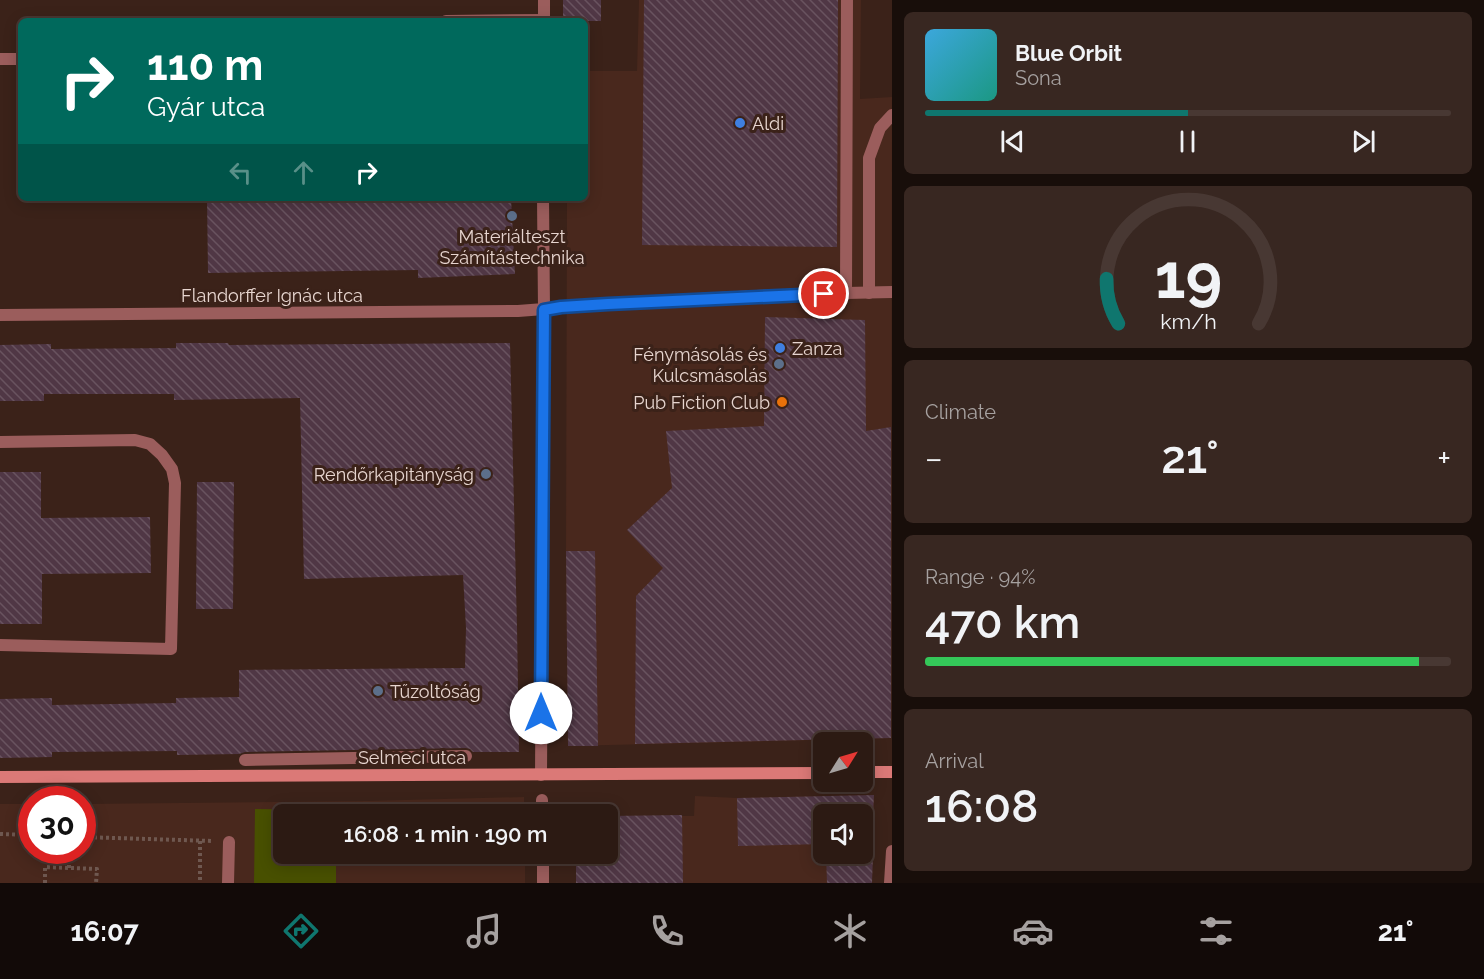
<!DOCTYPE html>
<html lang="en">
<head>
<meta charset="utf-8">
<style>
	body { margin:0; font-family:Raleway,sans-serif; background:#382721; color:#f1f3f6; height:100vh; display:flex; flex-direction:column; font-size:22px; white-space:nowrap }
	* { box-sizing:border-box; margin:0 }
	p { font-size:20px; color:#a6a1a0 }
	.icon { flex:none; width:33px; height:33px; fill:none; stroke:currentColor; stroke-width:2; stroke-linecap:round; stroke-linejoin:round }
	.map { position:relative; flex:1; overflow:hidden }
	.drawer { display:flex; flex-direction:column; gap:12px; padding:12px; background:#180e0a; width:592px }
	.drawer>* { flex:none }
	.guide { position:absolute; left:18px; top:18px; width:570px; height:183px; border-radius:9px; box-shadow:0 3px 15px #0003,0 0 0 2px #483833; background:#00695c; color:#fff; overflow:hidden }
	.needle { width:39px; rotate:53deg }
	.fabs { position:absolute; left:813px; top:732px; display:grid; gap:12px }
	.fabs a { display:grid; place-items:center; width:60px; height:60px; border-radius:9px; background:#2c1a13; box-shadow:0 3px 15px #0003,0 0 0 2px #483833; font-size:30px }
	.speed { position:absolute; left:18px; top:786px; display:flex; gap:12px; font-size:30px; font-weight:700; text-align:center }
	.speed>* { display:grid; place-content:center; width:78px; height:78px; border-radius:50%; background:#2c1a13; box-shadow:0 3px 15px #0003,0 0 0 2px #483833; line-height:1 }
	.speed .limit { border:9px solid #d22; background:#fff; color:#111 }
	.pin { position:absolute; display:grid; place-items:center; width:51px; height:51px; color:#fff; margin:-26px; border:3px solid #fff; border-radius:50%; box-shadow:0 2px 6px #0007 }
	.me { position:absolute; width:66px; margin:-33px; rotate:0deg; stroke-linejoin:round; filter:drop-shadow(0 0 4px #0008) }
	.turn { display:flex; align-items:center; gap:21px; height:126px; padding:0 30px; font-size:27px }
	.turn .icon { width:78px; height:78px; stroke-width:2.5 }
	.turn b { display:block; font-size:42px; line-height:51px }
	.lanes { display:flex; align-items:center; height:57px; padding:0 30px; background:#0003; justify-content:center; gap:30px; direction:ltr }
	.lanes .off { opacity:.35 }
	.big { font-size:45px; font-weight:600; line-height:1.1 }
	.drawer .widget { flex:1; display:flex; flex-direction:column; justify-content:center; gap:9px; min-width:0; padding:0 21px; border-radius:9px; background:#382721 }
	.drawer .dial { align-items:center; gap:0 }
	.dial svg { height:156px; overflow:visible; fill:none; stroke:#483833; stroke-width:7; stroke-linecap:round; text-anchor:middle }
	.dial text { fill:#f1f3f6; stroke:none }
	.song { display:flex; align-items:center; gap:18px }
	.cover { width:72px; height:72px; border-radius:9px; background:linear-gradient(135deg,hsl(200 70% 55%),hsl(170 70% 35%)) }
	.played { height:6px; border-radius:3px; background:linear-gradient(90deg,#0f766e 50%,#483833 50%) }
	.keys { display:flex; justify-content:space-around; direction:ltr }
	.heat { display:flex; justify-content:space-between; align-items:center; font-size:33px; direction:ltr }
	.charge { height:9px; border-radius:4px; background:linear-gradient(90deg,#34c759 94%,#483833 0) }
	.trip { position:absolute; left:273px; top:804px; width:345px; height:60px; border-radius:9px; background:#2c1a13; box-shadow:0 3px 15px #0003,0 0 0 2px #483833; font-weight:600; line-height:60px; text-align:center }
	.menu { display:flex; height:96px; justify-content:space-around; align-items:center; background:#120a08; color:#a6a1a0 }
	.menu .icon { width:42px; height:42px }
	.menu .current { color:#0f766e }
	.menu b { font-size:27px; color:#f1f3f6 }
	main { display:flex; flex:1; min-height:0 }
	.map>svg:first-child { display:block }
	.built { fill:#49281d; fill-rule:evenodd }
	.green { fill:#485000 }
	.building { fill:url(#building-back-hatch) }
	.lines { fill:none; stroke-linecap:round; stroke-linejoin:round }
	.path { stroke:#6f5850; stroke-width:4; stroke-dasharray:3 3; stroke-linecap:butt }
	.lane { stroke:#9b5d5c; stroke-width:12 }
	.street { stroke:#9b5d5c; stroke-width:12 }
	.secondary { stroke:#db7977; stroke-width:12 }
	.route-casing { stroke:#114b97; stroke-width:15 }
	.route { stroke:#1a73e8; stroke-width:10 }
	.shop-dot { fill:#3f7fe0; stroke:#3b2219; stroke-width:2 }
	.service-dot { fill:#5c6f8a; stroke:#3b2219; stroke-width:2 }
	.food-dot { fill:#e8710a; stroke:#3b2219; stroke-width:2 }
	.labels { text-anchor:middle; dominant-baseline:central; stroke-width:6; stroke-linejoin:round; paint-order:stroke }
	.poi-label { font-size:18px; fill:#e7d5cf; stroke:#3b2219; text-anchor:start }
	.street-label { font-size:18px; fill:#e7d5cf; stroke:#3b2219 }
</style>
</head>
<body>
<main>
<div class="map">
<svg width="892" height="883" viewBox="0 0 892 883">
	<defs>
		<pattern id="building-back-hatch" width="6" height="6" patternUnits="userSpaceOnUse" patternTransform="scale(1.5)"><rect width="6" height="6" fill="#503745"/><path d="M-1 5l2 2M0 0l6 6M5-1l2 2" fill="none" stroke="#69535f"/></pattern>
	</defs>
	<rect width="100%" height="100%" fill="#3b2219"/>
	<path class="built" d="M639,0h222l-1,99 32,-2 -1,641 -323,8 -2,-195 1,-353h18v-127h52z
		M874,795l-2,88h-296v-29h32v-38h86l1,-20 42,2zM824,814h38v40h-38z
		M524,797v17h-240v40h241v29h-525v-79h31l1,46h50l1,-46 283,-3z"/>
	<path class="green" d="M255,809l82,1v4h-53v40h52v29h-82z"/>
	<path class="building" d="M563,0h38v21h-38z
		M644,0h194l-1,247 -195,-2z
		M207,198h304l4,76 -97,4v-8l-210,3z
		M765,317l100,3 1,111 25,-4v311l-256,6 1,-148 27,-28 -36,-38 45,-42 -6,-57 98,-5z
		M176,343h52l1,2 281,-2 7,284 2,125h-46l-3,-3 -4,-1 -221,4 -6,2 -62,1v-4l-125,1v5l-52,1v-59l52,-1v7l124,-2v-5l63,-1v-27l226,-2 1,-40 -3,-53 -159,4 -4,-181 -126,2v-6h-130v7h-44v-56l51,-1v5l125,-1z
		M0,472h41v46l109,-1 1,56 -109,1v50h-42z
		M197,482h37l-1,127h-37z
		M566,551h29l3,195h-30z
		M874,795l-1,19h-49v30l-86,2 -1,-48z
		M682,815l1,68h-107v-29h32v-38z
		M826,854h47l-1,29h-45z"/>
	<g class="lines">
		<path class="path" d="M0,834l32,1
			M82,837l131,4
			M200,841v42
			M69,868v-18
			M45,883v-16l52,2 -1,14"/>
		<path class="lane" d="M446,21l98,-1
			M0,59h21
			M846,293l1,-293
			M869,293v-135l11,-30 12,-13
			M0,442l135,-2 15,4 12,11 10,14 3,14 -4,166 -171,-4
			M245,760l221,-4
			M228,883l1,-41"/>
		<path class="street" d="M544,21v-21
			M0,315l518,-4 90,-7 148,-8 90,-3 46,-1
			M541,775l3,-465 -1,-112
			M542,800v14
			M543,854v29
			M890,883l2,-32"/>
		<path class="secondary" d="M862,772h30
			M0,777l824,-4"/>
	</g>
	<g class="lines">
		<defs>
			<path id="route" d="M541,713l3,-403 17,-3 47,-3 216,-10"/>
		</defs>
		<use href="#route" class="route-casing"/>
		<use href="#route" class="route"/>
	</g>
	<g class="shop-dot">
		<circle cx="740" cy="123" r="6"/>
		<circle cx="780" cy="348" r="6"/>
	</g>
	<g class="service-dot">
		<circle cx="512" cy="216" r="6"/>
		<circle cx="779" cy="364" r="6"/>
		<circle cx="486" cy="474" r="6"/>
		<circle cx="378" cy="691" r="6"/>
	</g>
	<circle class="food-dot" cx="782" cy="402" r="6"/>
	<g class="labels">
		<g class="poi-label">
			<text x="752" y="123">Aldi</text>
			<text x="512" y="236" text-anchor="middle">Materiálteszt<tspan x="512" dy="21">Számítástechnika</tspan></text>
			<text x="792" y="348">Zanza</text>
			<text x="767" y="354" text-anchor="end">Fénymásolás és<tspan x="767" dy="21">Kulcsmásolás</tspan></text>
			<text x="770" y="402" text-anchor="end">Pub Fiction Club</text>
			<text x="474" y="474" text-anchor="end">Rendőrkapitányság</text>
			<text x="390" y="691">Tűzoltóság</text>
		</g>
		<g class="street-label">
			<text x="272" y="295">Flandorffer Ignác utca</text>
			<text x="412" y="757">Selmeci utca</text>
		</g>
	</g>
</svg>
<div class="fabs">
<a><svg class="needle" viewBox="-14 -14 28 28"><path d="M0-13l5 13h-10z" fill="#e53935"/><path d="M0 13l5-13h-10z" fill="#a6a1a0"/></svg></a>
<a><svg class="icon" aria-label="sound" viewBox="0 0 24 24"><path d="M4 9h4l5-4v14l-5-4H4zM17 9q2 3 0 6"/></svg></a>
</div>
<div class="speed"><div class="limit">30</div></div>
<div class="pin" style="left:824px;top:294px;background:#d93025"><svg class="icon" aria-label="arrive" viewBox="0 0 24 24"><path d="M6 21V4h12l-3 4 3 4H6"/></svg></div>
<svg class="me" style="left:541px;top:713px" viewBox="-20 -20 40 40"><circle r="19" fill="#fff"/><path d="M0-13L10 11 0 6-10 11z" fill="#1a73e8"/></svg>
<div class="trip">16:08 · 1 min · 190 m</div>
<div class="guide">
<div class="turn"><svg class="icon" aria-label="right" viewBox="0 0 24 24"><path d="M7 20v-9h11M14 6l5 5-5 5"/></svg><div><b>110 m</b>Gyár utca</div></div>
<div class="lanes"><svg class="icon off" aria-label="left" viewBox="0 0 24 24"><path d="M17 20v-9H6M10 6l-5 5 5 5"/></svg><svg class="icon off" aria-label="ahead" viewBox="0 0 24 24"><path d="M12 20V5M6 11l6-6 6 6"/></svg><svg class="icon" aria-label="right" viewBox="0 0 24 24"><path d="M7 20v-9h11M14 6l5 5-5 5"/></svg></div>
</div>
</div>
<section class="drawer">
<div class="widget">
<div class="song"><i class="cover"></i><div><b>Blue Orbit</b><p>Sona</p></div></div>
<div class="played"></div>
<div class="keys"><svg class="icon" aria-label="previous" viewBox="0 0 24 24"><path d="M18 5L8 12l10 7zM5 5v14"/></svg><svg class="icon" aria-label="pause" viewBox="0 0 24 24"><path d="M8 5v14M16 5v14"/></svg><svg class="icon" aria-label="next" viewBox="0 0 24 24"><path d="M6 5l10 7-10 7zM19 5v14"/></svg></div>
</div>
<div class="widget dial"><svg viewBox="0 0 100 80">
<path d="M14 69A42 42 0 1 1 86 69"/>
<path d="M14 69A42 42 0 0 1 8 46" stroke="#0f766e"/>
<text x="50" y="56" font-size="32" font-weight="700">19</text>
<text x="50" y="72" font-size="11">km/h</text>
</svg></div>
<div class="widget"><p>Climate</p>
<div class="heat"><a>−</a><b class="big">21°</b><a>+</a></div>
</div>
<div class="widget"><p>Range · 94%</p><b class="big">470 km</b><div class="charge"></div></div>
<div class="widget"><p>Arrival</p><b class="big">16:08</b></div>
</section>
</main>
<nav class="menu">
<b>16:07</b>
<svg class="icon current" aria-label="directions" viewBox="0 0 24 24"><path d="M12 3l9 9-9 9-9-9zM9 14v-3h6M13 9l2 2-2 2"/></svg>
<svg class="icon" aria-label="music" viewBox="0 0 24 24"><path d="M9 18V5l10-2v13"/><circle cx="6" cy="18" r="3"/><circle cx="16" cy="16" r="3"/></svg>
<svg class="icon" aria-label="phone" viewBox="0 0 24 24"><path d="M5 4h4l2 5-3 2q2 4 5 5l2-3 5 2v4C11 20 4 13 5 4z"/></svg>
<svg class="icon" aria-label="climate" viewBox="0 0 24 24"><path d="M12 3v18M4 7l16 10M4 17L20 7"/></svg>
<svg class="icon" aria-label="car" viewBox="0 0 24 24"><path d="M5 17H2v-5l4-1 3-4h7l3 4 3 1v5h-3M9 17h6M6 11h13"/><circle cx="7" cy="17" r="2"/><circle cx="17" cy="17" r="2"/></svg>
<svg class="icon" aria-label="filters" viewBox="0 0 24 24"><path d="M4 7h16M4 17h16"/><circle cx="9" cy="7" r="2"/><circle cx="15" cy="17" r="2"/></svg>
<b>21°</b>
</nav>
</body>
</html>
